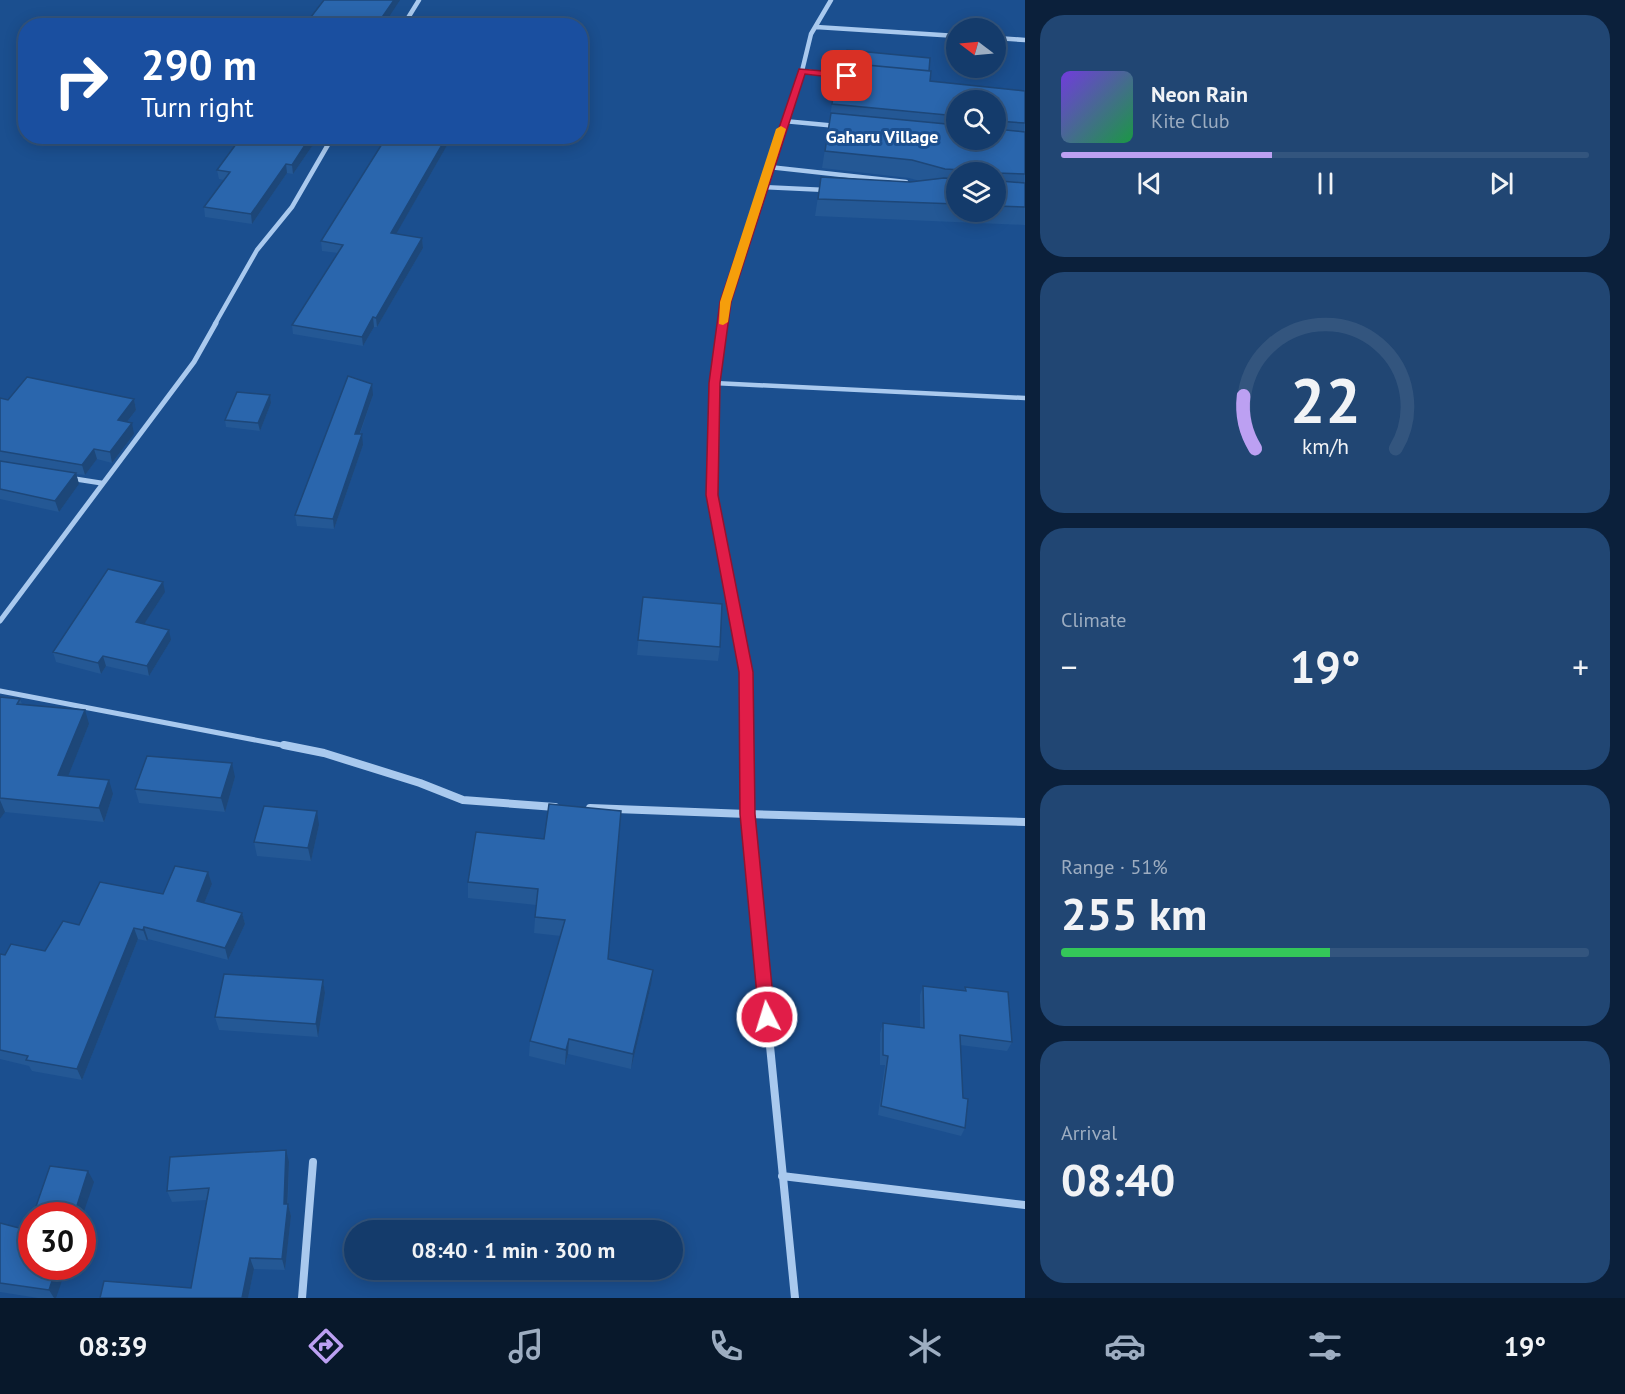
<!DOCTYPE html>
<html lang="en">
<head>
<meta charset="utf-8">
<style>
	body { margin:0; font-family:"PT Sans",sans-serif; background:#214673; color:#f1f3f6; height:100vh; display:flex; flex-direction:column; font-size:22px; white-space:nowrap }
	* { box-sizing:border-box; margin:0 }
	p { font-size:20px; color:#9dadc1 }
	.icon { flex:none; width:33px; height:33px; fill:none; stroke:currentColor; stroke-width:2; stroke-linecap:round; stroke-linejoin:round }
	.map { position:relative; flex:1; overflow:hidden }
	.side { display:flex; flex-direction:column; gap:15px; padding:15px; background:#0b203b; width:600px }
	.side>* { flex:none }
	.banner { position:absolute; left:18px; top:18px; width:570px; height:126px; border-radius:24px; box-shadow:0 3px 15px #0003,0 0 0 2px #33557e; background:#1a4fa0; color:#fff; overflow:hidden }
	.needle { width:39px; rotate:286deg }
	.controls { position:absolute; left:946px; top:18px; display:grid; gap:12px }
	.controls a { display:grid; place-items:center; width:60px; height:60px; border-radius:50%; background:#143b6b; box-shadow:0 3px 15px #0003,0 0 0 2px #33557e; font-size:30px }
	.speed { position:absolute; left:18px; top:1202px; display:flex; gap:12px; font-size:30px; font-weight:700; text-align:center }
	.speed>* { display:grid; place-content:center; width:78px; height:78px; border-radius:50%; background:#143b6b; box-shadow:0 3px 15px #0003,0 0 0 2px #33557e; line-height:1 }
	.speed .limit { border:9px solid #d22; background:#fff; color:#111 }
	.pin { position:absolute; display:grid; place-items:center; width:51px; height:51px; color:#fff; margin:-26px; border-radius:12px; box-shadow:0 3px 9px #0006 }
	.me { position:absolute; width:66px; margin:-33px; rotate:355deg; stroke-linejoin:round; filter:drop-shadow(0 0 4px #0008) }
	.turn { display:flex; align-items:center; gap:21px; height:126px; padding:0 24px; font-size:27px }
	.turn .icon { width:78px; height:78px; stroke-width:2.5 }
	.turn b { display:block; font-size:42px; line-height:51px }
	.big { font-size:45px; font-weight:600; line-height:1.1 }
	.side .widget { flex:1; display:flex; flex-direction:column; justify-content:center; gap:9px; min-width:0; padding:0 21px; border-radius:24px; background:#214673 }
	.side .dial { align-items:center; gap:0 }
	.dial svg { height:156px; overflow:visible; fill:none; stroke:#33557e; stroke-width:7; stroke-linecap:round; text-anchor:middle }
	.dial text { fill:#f1f3f6; stroke:none }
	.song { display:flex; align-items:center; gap:18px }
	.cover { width:72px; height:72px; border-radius:9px; background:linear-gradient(135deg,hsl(260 70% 55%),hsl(140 70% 35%)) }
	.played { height:6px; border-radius:3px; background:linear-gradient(90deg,#bca0f2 40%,#33557e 40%) }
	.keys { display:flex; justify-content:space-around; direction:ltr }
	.heat { display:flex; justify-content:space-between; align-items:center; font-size:33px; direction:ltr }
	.charge { height:9px; border-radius:4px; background:linear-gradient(90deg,#34c759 51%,#33557e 0) }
	.trip { position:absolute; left:344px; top:1220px; width:339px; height:60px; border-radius:30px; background:#143b6b; box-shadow:0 3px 15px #0003,0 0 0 2px #33557e; font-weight:600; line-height:60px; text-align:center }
	.tab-bar { display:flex; height:96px; justify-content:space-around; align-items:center; background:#08182b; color:#9dadc1 }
	.tab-bar .icon { width:42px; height:42px }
	.tab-bar .selected { color:#bca0f2 }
	.tab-bar b { font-size:27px; color:#f1f3f6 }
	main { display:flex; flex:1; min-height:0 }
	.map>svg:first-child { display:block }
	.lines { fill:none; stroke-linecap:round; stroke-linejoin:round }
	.service { stroke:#a9c9ee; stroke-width:4.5 }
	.minor-far2 { stroke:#a9c9ee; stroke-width:4.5 }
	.minor-far1 { stroke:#a9c9ee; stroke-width:5 }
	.minor { stroke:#a9c9ee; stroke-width:8 }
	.wall { fill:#245895; fill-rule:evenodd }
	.shaded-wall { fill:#1d4779 }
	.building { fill:#2a66ad; stroke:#1d4779; stroke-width:1.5 }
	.route { fill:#e11d48; stroke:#92132f; stroke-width:1.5 }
	.slow { fill:#f59e0b }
	.labels { text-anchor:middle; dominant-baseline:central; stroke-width:6; stroke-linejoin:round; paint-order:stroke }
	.far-neighbourhood-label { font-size:18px; font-weight:bold; fill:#fff; stroke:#1b4f8f }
</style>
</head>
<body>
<main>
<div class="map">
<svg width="1025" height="1298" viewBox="0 0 1025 1298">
	<rect width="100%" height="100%" fill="#1b4f8f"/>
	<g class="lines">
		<path class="service" d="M714,383l311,15"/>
		<path class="minor-far2" d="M403,26l16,-26
			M816,27l141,9
			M996,38l29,2
			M802,71l41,5
			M784,121l53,5
			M769,167l137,15
			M762,187l64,3
			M215,324l42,-74 35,-43 41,-71
			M722,324l3,-22 77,-231 9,-37 20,-34"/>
		<path class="minor-far1" d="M722,323l-8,60 -2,112 34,177 1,75
			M69,478l32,5
			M0,621l194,-259 22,-39
			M0,691l292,56"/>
		<path class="minor" d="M284,745l40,8 96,30 43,17 92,7
			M747,745v69l278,8
			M590,808l157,6 48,484
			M782,1176l243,29
			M302,1298l11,-136"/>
	</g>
	<path class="wall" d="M929,71l1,10 95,10v134l-210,-9 6,-39 89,5 10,-1 -11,-3 -87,-10 15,-96zM957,100h39v40h-39zM957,172h39v40h-39z
		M242,136h77l-26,38 -6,-1 -35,51 -47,-7 -1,-10 20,-27 -5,-1 -2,-9z
		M387,136h62v6l-53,92 26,4 1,10 -46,79h-3l-11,19 -70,-12 -1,-9 46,-72 -16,-2 -1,-10z
		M270,395l1,8 -11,28 -34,-4 -1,-7z
		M373,395l-13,39 3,11 -29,84 -37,-3 -2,-11z
		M0,398l8,2 126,-1 2,11 -9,12 7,12 -22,29 -15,-4 -12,16 -9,-1 3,10 -20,28 -59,-13z
		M165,592l-21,32 27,16 -22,36 -43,-10 -5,8 -45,-12 -3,-10z
		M643,597l77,50 -2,14 -81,-6z
		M0,697l20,2 2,5 67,20 -21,52 45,18 -9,28 -99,-10 -5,7z
		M235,777l-10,35 -86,-9 -4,-14z
		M319,825l-8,36 -54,-5 -3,-14z
		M544,839l64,120 43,26 -20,84 -63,-15 -3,11 -36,-9 1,-15 31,-105 -27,-3 2,-28 -68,-7v-16z
		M208,872l4,12 -8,19 38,10 3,11 -17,36 -80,-21 -1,2 -9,-2 -56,141 -50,-9 -3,-5 -29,-7v-105l5,1 40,-4 34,-26 84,-31z
		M323,980l2,13 -7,44 -99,-7 -4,-13z
		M923,986l41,5 1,-4 47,55 -5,9 -47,-6 5,83 -4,8 -83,-21 7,-50h-5v-32l3,-10 37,5v-33z
		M289,1162l-1,42 3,12 -6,54 -31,-1 -6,29h-148l91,-10 16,-88 -35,2 -5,-11z
		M0,1223l56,75h-18l-38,-6z"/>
	<path class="shaded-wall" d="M394,0h6l-17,26h-7z
		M311,136h8l-26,38 -1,-9z
		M447,136h2v6l-58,101v-10z
		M286,164l1,9 -35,51 -1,-10z
		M422,238l1,10 -46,79 -1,-9z
		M373,317l1,10 -11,19 -1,-9z
		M372,384l1,11 -17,49 -1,-10z
		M270,395l1,8 -11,28 -2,-8z
		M134,399l2,11 -16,21 -2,-11z
		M132,423l2,11 -22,29 -2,-11z
		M362,434l1,11 -29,84 -1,-10z
		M94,449l3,10 -12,16 -3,-10z
		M76,473l3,11 -20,28 -4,-11z
		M163,582l2,10 -26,40 -3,-10z
		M169,630l2,10 -22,36 -2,-10z
		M103,656l3,10 -5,8 -3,-11z
		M85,710l4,14 -26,65 -5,-14z
		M232,763l3,14 -10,35 -4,-14z
		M109,780l4,14 -9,28 -5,-14z
		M0,800l5,12 -5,7z
		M317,811l2,14 -8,36 -3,-13z
		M208,872l4,12 -12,29 -3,-12z
		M242,913l3,11 -17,36 -3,-12z
		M144,927l4,12 -1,2 -4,-11z
		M134,928l4,11 -56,141 -5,-11z
		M653,970l-2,15 -20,84 2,-15z
		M323,980l2,13 -7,44 -2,-13z
		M569,1039l-1,15 -3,11 1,-15z
		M286,1150l3,12 -2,52 1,-10 3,12 -6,54 -3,-11z
		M88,1171l6,11 -12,35v-2h-8z
		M250,1258l4,11 -6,29h-6z
		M57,1266h10l-11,32h-2l-5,-8z"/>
	<path class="building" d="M324,0h70l-18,26h-72z
		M847,50l83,8 -1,13 -84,-8v1z
		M845,63l86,8 -1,10 95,10v32l-29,-2v-21h-39v16l-125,-12 5,-32 7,1z
		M831,113l126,12v15h39v-11l29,3v42l-28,-1 -1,5 4,3 25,2v24l-29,-1v-34h-32l-2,-2 -17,-1 -33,-9 -87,-9z
		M242,136h69l-19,29 -6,-1 -35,50 -47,-7 26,-35 -13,-2z
		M387,136h60l-56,97 31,5 -46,80 -3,-1 -11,20 -70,-12 51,-80 -22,-4z
		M821,177l89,5 34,-4 13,1v25l-139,-5z
		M348,376l24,8 -17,50h7l-29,85 -38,-4z
		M27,377l107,22 -16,21 14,3 -22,29 -16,-3 -12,16 -82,-14v-53l8,2z
		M237,392l33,3 -12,28 -33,-3z
		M0,461l76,12 -21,28 -55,-12z
		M108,569l55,13 -27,40 33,8 -22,36 -44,-10 -5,7 -45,-11z
		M643,597l79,7 -2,43 -82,-7z
		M0,697l20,2 -3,5 68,6 -27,65 51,5 -10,28 -99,-10z
		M147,756l85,7 -11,35 -86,-9z
		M549,804l72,7 -13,148 45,11 -20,84 -64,-15 -3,11 -36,-9 35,-121 -30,-3 3,-28 -70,-7 8,-50 68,7z
		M264,806l53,5 -9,37 -54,-6z
		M175,866l33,6 -11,29 45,12 -17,35 -81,-21 -1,3 -9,-2 -57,141 -51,-9 2,-4 -28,-6v-96l5,1 6,-11 34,7 18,-30 16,4 21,-43 63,12z
		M224,974l99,6 -7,44 -101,-7z
		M923,986l43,5 -1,-4 43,5 4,50 -52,-7 3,63 5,1 -3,29 -84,-22 7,-50 -5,-1v-32l41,5z
		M286,1150l-2,54h4l-6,55 -32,-1 -8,40h-142l4,-17 87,7 18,-100 -42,3 3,-34z
		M50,1166l38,5 -14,44h-41z
		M32,1218v48h25l-8,24 -49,-7v-60l27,7z"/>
	<path class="route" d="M799,69l48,4 4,3 -4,3 -42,-5 -74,228 -11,81 -2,112 35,177 2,142 20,203 -2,6 -6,2 -6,-2 -2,-6 -19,-203 -1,-142 -33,-177 3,-112 11,-81z"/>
	<path class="slow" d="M781,126l5,3 -55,173 -3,20 -5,3 -4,-1 1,-22 56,-173z"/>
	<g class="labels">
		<g class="far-neighbourhood-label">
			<text x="882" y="136">Gaharu Village</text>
		</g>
	</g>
</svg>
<div class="controls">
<a><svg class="needle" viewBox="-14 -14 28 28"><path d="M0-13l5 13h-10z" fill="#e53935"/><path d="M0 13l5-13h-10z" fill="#9dadc1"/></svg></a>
<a><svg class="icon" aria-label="search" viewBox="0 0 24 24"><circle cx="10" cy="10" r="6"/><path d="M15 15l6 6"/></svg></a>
<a><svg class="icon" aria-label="layers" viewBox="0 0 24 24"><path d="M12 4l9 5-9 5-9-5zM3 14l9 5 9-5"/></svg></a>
</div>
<div class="speed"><div class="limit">30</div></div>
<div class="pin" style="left:847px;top:76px;background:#d93025"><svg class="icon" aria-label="arrive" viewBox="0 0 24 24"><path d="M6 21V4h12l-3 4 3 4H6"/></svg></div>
<svg class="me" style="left:767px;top:1017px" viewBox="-20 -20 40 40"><circle r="17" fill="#e11d48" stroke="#fff" stroke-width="3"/><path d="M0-11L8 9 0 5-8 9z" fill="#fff"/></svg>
<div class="trip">08:40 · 1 min · 300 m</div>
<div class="banner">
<div class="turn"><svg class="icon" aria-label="right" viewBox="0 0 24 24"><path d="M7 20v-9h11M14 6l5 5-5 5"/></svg><div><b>290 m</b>Turn right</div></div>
</div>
</div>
<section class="side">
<div class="widget">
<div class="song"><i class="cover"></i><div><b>Neon Rain</b><p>Kite Club</p></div></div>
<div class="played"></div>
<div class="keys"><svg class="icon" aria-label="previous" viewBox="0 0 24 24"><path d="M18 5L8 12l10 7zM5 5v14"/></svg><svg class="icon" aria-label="pause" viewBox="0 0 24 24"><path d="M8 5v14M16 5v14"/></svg><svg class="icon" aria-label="next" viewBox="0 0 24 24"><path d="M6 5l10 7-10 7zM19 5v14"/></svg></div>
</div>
<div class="widget dial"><svg viewBox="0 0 100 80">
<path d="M14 69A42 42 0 1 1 86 69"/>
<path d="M14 69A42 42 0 0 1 8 42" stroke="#bca0f2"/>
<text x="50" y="56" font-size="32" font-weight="700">22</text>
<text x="50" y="72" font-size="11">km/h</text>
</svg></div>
<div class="widget"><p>Climate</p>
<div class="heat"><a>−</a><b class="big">19°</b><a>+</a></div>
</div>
<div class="widget"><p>Range · 51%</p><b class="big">255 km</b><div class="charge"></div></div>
<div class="widget"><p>Arrival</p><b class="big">08:40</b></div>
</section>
</main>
<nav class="tab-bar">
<b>08:39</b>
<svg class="icon selected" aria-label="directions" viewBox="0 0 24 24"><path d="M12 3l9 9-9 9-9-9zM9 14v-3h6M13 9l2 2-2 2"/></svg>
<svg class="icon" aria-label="music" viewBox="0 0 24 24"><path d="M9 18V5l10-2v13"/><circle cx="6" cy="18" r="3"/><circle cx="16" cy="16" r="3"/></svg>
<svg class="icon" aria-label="phone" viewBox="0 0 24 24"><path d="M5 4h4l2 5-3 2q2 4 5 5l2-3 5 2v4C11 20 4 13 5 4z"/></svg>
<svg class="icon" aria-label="climate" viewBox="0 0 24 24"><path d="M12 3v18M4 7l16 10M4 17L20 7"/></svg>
<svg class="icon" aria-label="car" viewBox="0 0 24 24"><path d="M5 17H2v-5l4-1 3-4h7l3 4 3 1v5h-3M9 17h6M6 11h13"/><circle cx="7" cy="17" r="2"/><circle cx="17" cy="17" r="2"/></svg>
<svg class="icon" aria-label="filters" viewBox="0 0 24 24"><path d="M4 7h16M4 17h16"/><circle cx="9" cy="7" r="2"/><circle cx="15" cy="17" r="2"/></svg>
<b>19°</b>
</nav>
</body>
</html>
